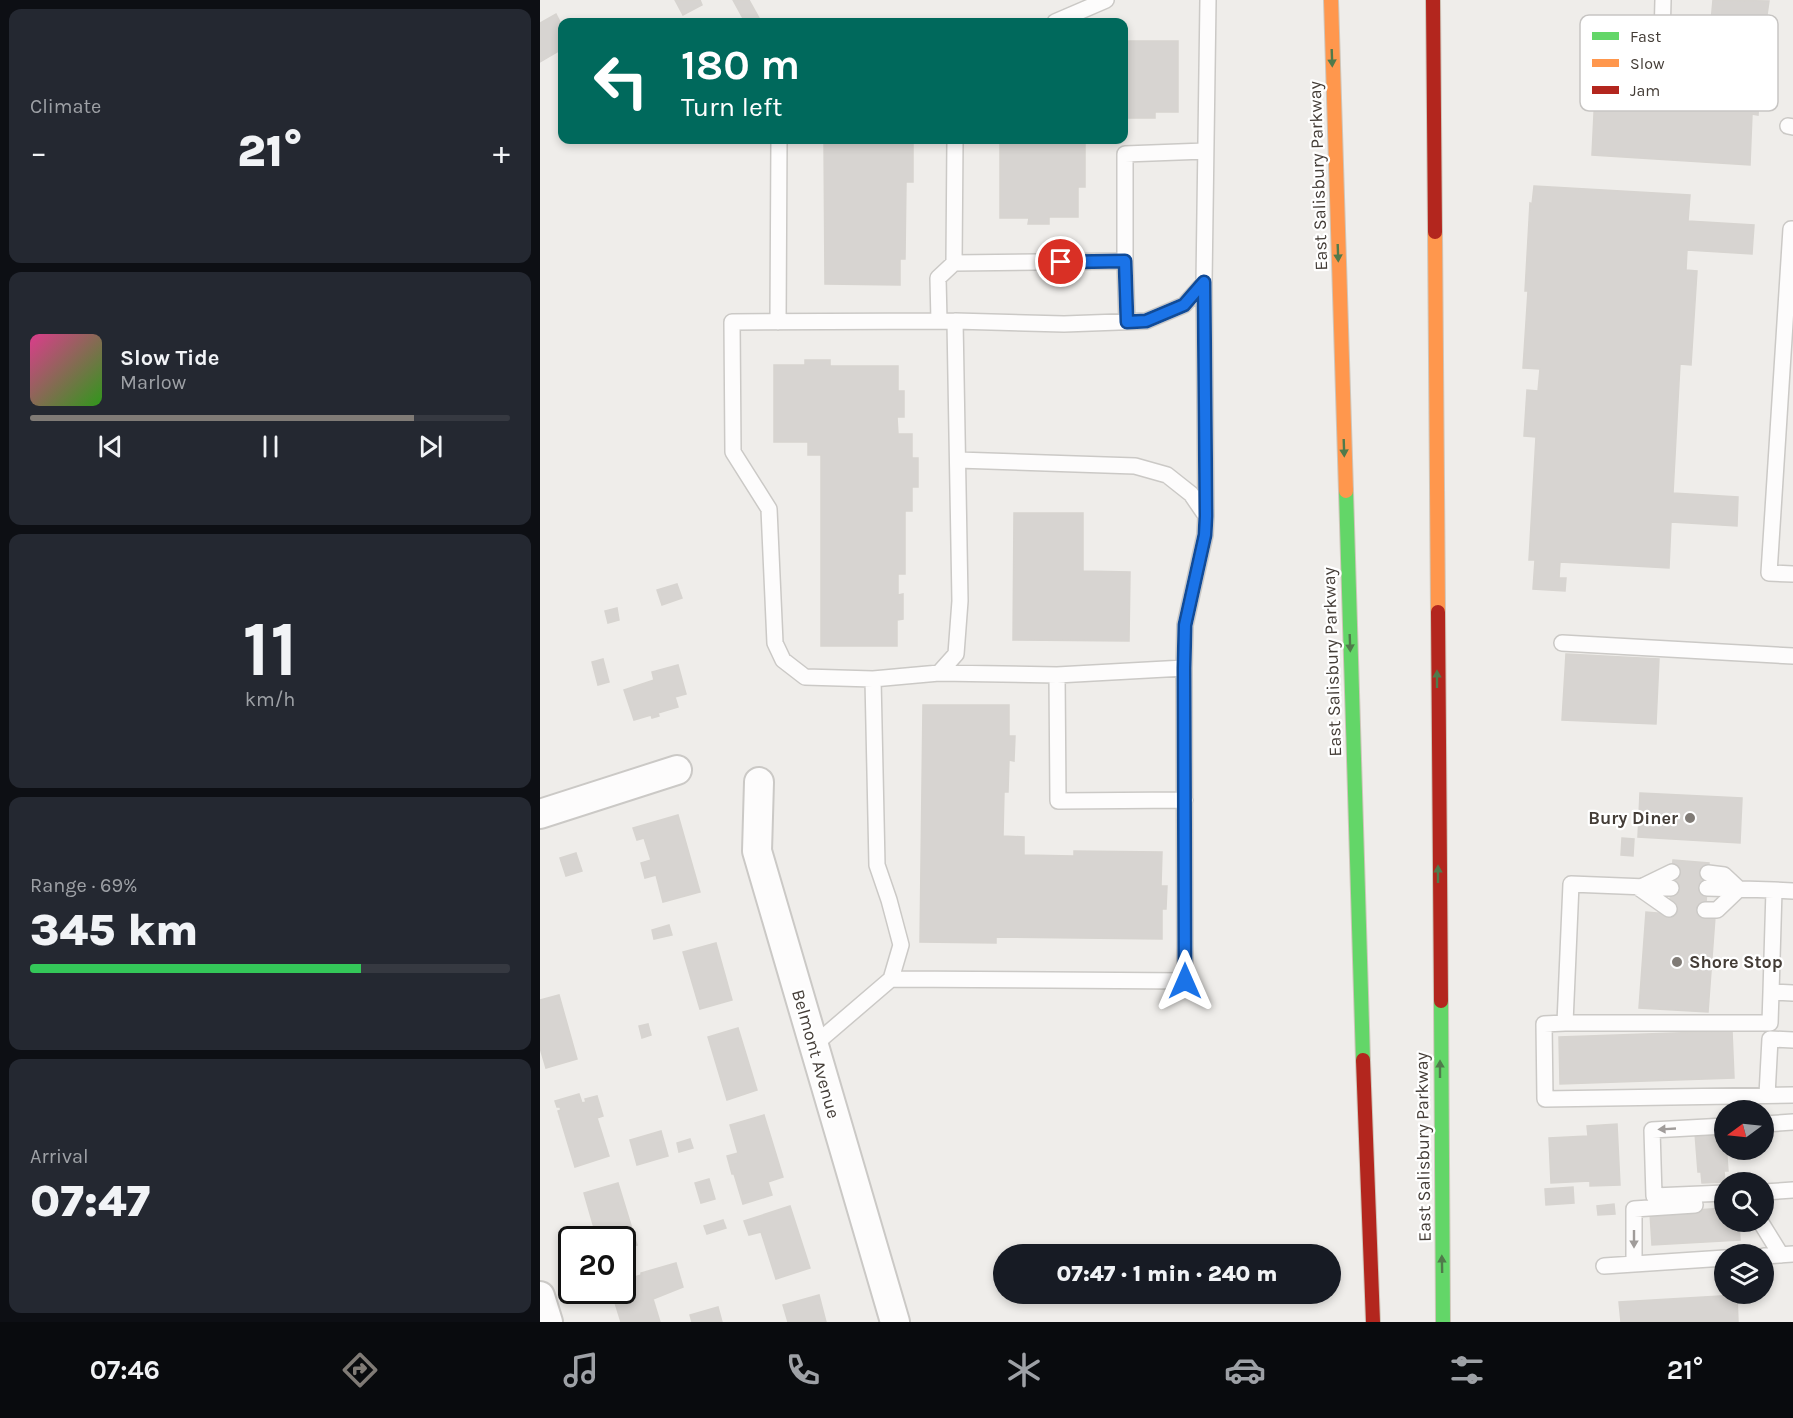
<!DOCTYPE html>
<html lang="en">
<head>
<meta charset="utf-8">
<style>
	body { margin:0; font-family:Karla,sans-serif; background:#242831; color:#f1f3f6; height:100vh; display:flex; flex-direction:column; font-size:22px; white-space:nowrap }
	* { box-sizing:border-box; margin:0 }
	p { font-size:20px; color:#9ea1a6 }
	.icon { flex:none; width:33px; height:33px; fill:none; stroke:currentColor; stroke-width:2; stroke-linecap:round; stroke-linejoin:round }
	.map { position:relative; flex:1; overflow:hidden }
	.side { display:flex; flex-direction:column; gap:9px; padding:9px; background:#0d0f14; width:540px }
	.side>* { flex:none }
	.hud { position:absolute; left:18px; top:18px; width:570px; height:126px; border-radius:12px; box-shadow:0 3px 9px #0003; background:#00695c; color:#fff; overflow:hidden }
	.needle { width:39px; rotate:255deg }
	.buttons { position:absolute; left:1174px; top:1100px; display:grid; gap:12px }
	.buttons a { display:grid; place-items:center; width:60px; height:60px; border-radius:50%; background:#171b24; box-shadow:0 3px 9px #0003; font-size:30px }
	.speed { position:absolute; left:18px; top:1226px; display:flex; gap:12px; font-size:30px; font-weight:700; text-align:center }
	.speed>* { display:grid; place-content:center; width:78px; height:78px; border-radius:50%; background:#171b24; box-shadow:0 3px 9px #0003; line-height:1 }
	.speed .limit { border:3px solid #111; border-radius:9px; background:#fff; color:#111 }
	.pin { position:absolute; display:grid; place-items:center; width:51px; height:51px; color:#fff; margin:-26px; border:3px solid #fff; border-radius:50%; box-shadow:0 2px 6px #0007 }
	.me { position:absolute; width:66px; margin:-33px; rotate:0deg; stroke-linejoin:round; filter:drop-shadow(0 0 4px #0008) }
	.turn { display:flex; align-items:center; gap:21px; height:126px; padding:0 24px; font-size:27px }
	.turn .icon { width:78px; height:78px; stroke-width:2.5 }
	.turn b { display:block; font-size:42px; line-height:51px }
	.big { font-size:45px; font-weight:800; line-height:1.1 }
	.side .card { flex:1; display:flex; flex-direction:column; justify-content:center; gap:9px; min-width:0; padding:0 21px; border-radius:12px; background:#242831 }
	.side .dial { align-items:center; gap:0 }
	.dial b { font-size:78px; line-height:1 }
	.song { display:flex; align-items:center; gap:18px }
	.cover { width:72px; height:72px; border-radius:9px; background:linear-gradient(135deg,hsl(330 70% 55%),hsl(110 70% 35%)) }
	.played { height:6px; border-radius:3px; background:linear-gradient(90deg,#807b76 80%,#363941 80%) }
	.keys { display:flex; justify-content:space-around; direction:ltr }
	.heat { display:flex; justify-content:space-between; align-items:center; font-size:33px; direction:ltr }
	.charge { height:9px; border-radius:4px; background:linear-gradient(90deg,#34c759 69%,#363941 0) }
	.trip { position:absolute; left:453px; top:1244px; width:348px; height:60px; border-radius:30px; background:#171b24; box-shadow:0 3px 9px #0003; font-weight:800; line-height:60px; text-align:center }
	.tabs { display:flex; height:96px; justify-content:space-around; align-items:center; background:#090b0e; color:#9ea1a6 }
	.tabs .icon { width:42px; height:42px }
	.tabs .current { color:#807b76 }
	.tabs b { font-size:27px; color:#f1f3f6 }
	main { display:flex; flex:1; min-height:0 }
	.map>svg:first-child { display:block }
	.building { fill:#d7d4d1; stroke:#d7d4d0; stroke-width:1.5 }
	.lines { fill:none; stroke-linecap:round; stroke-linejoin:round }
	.lane-casing { stroke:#cbc9c6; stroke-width:18 }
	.street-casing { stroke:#cbc9c6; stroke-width:32 }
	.fast-casing { stroke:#cfc6ba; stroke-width:16 }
	.slow-casing { stroke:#cfc6ba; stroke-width:16 }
	.jam-casing { stroke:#cfc6ba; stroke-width:16 }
	.lane { stroke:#fdfcfc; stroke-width:15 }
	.street { stroke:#fdfcfc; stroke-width:28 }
	.fast { stroke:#63d668; stroke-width:14 }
	.slow { stroke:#ff974d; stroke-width:14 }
	.jam { stroke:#b3261e; stroke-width:14 }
	.oneway { fill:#507a4b }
	.oneway2 { fill:#a09c9a }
	.route-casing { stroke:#114b97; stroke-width:15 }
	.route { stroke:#1a73e8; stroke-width:10 }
	.poi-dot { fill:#807b76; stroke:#fff; stroke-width:2 }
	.labels { text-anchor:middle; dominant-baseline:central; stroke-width:4.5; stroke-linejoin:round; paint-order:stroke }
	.street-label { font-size:18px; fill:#443d37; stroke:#fff }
	.poi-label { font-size:18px; font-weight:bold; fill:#443d37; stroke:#fff; text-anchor:end }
	.key { fill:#fff; stroke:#c7c5c3; stroke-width:1.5 }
	.key-label { font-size:16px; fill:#443d37 }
</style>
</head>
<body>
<main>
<section class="side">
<div class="card"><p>Climate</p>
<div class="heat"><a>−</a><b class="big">21°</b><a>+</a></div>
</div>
<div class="card">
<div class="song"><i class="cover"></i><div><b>Slow Tide</b><p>Marlow</p></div></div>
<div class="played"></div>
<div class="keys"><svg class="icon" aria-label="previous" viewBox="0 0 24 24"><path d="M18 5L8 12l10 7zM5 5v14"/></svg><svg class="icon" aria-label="pause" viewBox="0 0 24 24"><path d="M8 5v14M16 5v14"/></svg><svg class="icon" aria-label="next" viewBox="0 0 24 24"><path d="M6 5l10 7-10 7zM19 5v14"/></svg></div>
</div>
<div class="card dial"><b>11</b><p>km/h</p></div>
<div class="card"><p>Range · 69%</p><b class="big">345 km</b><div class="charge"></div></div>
<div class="card"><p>Arrival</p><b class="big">07:47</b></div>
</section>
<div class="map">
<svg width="1253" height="1322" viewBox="0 0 1253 1322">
	<rect width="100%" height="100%" fill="#efedea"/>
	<path class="building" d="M135,0h25l2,5 -19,10z
		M193,0h16l10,18 -7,4h-7z
		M1173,0l56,1 -2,14h-4l-1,8h-11l-2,29 -26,-1 1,-28 -13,-1z
		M16,14l6,12v23l-22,13v-39z
		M584,41h54v71h-23v6h-31z
		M1056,73l164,10 -2,32 -6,-1 -2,51 -158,-10z
		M284,140h89v42h-7l-1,77h-5v26l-75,-1z
		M460,140h105h-20v47h-7v30h-29v7h-21l1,-6h-29z
		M994,186l156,9 -2,26 66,4 -2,29 -65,-4 -1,20 11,1 -6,94 -11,-1 -7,129 65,4 -1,29 -66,-4 -2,46 -109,-6 -1,16h7l-1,13 -32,-2 2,-29h-6l7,-123 -12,-1 3,-46 11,1 2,-22 -17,-1 5,-77h-3l5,-88 2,1z
		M265,360h25v6h68v25h6v26h-7l1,17h14v24h6v29h-6v24h-7v63h-7v21l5,-1v25l-6,1v26h-76v-191h-13v-13h-34v-77h31z
		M474,513h69v58l47,1 -1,69 -116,-1z
		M137,584l5,14 -20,7 -5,-15z
		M77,608l2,12 -11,3 -3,-12z
		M1026,654l93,5 -3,65 -94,-4z
		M63,659l6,23 -11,3 -6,-23z
		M138,665l8,29 -11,3 3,10 -20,6 1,3 -7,2 -1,-3 -17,5 -10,-30 30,-10 -2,-8z
		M383,705h86v31h6l-1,25 -5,-1 -1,32h-4l-1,44 21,1v18l50,1v-5l88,1 -1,34h6l-1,23h-4v30l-166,-2v6l-76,-1z
		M1100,793l102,5 -2,45 -102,-6z
		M138,815l22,77 -37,10 -7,-27 -11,3 -4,-15 10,-3 -7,-22 -7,2 -4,-12z
		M1082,838l12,1 -1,17 -12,-1z
		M36,853l6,18 -16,5 -6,-18z
		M1133,860l36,3 -4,53 10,1 -7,95 -69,-4 7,-96 23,2z
		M129,925l3,10 -18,4 -2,-9z
		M176,943l16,57 -32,9 -17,-57z
		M19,995l18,64 -31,9 -6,-20v-48z
		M108,1024l3,11 -9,3 -3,-12z
		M198,1028l19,62 -30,10 -19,-63z
		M1192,1031l2,47 -174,6 -1,-47z
		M39,1094l3,9 4,-1 -1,-3 12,-3 6,20 -6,2 12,38 -34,11 -17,-56 3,-1 -1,-3h-3l-2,-6z
		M224,1115l19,62 -15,5 4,13 -29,9 -9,-30h-2l-5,-18 11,-3 -8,-28z
		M1077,1124l3,61 -30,1v-5l-39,2 -2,-45 39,-2 -1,-10z
		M121,1131l7,25 -31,9 -7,-25z
		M1185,1131l3,40h-4l1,11 -23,1 -1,-11h-3l-3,-39z
		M150,1139l3,9 -14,4 -2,-9z
		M169,1179l6,20 -14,4 -6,-20z
		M78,1183l19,62 -15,5v-11h-27l2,-1 -13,-45z
		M1033,1187l1,16 -28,2 -1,-16z
		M1074,1204l1,10 -17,1 -1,-9z
		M250,1206l20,62 -34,11 -15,-47 -12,3 -5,-14z
		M1185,1208v13h14l1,19 -88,5 -2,-32z
		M183,1220l3,8 -19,6 -3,-8z
		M136,1263l7,24 -30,12 7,23h-39l-10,-32h11v-9l19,-6v-2z
		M279,1295l7,27h-38l-5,-17z
		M1197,1295l1,27h-117l-2,-20z
		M178,1307l4,15h-30l-2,-7z"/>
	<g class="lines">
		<defs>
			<path id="lane" d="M515,22l51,-22
				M1122,39l1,-39
				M1248,126l5,1
				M415,140l-1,123 171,-2v-107l80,-3
				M1253,229h-2l-22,344 24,1
				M585,261l2,61
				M399,321l-1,-43 16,-15
				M238,322l1,-182
				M418,460l177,6 32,9 24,19 15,22
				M1022,643l231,13
				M644,668l1,-43 20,-90 1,-19 -2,-233
				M517,675l1,126 127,-1
				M333,679l-68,-2 -22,-17 -8,-17 -6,-134 -36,-57 -1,-130 223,-1
				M1131,888l-100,-4 -6,139h205l1,-31
				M1167,888l67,2
				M1253,891l-19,-1 -3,102 22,1
				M1129,909l-30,-21 33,-16
				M1165,910h12l22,-21 -15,-14 -16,-2
				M351,979l294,2 -1,-313 -127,7 -118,-2
				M1025,1023l-21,1 1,75 248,-4
				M274,1045l77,-66 10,-34 -12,-45 -12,-35 -4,-186 66,-6 17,-19 4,-53 -5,-280 109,3 82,-3 38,-16 20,-22 4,-283
				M1227,1095l3,-56 23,1
				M1224,1124l29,-2
				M1185,1126l-73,4 2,66 71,-3
				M1224,1192l29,-2
				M1220,1221l21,34
				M1224,1256l29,-2
				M1094,1264v-55l61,-4
				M1064,1266l121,-8"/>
			<path id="street" d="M219,782l-2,69 138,471
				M0,814l137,-44
				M0,1296l8,26"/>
			<path id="fast" d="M806,491l17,569
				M901,1001l2,321"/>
			<path id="slow" d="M791,0l15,491
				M895,232l3,380"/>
			<path id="jam" d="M893,0l2,232
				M898,612l3,389
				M823,1060l10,262"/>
		</defs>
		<use href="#lane" class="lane-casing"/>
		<use href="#street" class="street-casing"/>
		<use href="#fast" class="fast-casing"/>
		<use href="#slow" class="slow-casing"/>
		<use href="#jam" class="jam-casing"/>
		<use href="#lane" class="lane"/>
		<use href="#street" class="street"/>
		<use href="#fast" class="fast"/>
		<use href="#slow" class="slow"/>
		<use href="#jam" class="jam"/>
	</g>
	<defs><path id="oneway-solid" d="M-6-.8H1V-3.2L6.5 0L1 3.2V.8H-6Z" transform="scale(1.5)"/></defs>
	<g class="oneway">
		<use href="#oneway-solid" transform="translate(792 58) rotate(88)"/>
		<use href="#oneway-solid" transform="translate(798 253) rotate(88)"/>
		<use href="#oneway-solid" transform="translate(804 448) rotate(88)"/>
		<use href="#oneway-solid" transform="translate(810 643) rotate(88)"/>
		<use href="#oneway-solid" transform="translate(897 679) rotate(-90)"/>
		<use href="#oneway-solid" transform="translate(898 874) rotate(-90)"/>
		<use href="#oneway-solid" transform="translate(900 1069) rotate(-90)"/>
		<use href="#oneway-solid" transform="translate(902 1264) rotate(-91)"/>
	</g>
	<g class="oneway2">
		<use href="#oneway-solid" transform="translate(1127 1129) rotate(177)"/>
		<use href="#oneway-solid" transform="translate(1094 1239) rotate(90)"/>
	</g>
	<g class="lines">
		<defs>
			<path id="route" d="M521,262l64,-1 2,61 19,-1 38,-16 20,-23 2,234 -1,19 -20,90 -1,43 1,313"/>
		</defs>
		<use href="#route" class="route-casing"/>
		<use href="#route" class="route"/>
	</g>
	<g class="poi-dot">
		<circle cx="1150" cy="818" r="6"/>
		<circle cx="1137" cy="962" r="6"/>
	</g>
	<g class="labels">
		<g class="street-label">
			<text transform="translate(778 176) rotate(-92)">East Salisbury Parkway</text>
			<text transform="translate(792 662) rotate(-92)">East Salisbury Parkway</text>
			<text transform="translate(276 1054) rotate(74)">Belmont Avenue</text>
			<text transform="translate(883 1147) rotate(-91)">East Salisbury Parkway</text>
		</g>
		<g class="poi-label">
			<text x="1138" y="818">Bury Diner</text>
			<text x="1149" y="962" text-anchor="start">Shore Stop</text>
		</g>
	</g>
	<rect x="1040" y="15" width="198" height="96" rx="9" class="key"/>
	<rect x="1052" y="32" width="27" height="8" fill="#63d668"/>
	<rect x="1052" y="59" width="27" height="8" fill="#ff974d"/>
	<rect x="1052" y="86" width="27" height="8" fill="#b3261e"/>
	<g class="key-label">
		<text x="1090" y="42">Fast</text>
		<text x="1090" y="69">Slow</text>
		<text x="1090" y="96">Jam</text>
	</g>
</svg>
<div class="buttons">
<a><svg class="needle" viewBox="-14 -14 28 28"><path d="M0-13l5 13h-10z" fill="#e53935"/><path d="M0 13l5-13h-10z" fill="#9ea1a6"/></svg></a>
<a><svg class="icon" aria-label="search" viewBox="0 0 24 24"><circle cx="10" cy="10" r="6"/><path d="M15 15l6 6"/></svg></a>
<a><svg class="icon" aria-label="layers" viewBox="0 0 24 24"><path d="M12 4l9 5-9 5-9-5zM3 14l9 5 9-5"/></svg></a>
</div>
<div class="speed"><div class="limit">20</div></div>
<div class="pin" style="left:521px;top:262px;background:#d93025"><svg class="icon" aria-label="arrive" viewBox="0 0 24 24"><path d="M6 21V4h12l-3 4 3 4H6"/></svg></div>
<svg class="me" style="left:645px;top:981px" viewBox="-20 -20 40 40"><path d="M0-17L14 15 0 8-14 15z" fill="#1a73e8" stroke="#fff" stroke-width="4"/></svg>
<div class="trip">07:47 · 1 min · 240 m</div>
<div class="hud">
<div class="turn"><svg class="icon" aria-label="left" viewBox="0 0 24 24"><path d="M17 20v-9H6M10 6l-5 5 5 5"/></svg><div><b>180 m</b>Turn left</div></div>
</div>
</div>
</main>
<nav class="tabs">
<b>07:46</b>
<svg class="icon current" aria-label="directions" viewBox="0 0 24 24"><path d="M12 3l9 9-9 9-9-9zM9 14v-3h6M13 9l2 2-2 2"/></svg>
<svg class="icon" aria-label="music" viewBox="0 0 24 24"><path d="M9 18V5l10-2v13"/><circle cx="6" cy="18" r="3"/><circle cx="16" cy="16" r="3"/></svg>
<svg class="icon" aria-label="phone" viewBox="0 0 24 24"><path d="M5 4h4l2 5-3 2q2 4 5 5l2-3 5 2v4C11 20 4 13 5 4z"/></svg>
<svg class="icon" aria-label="climate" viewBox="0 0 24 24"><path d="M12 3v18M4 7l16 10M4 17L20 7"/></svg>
<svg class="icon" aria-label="car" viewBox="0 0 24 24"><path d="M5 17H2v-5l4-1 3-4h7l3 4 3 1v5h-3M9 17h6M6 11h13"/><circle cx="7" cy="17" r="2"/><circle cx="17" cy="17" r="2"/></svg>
<svg class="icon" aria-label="filters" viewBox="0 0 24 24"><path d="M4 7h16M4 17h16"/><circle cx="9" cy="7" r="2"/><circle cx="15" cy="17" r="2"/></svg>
<b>21°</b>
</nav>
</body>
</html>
